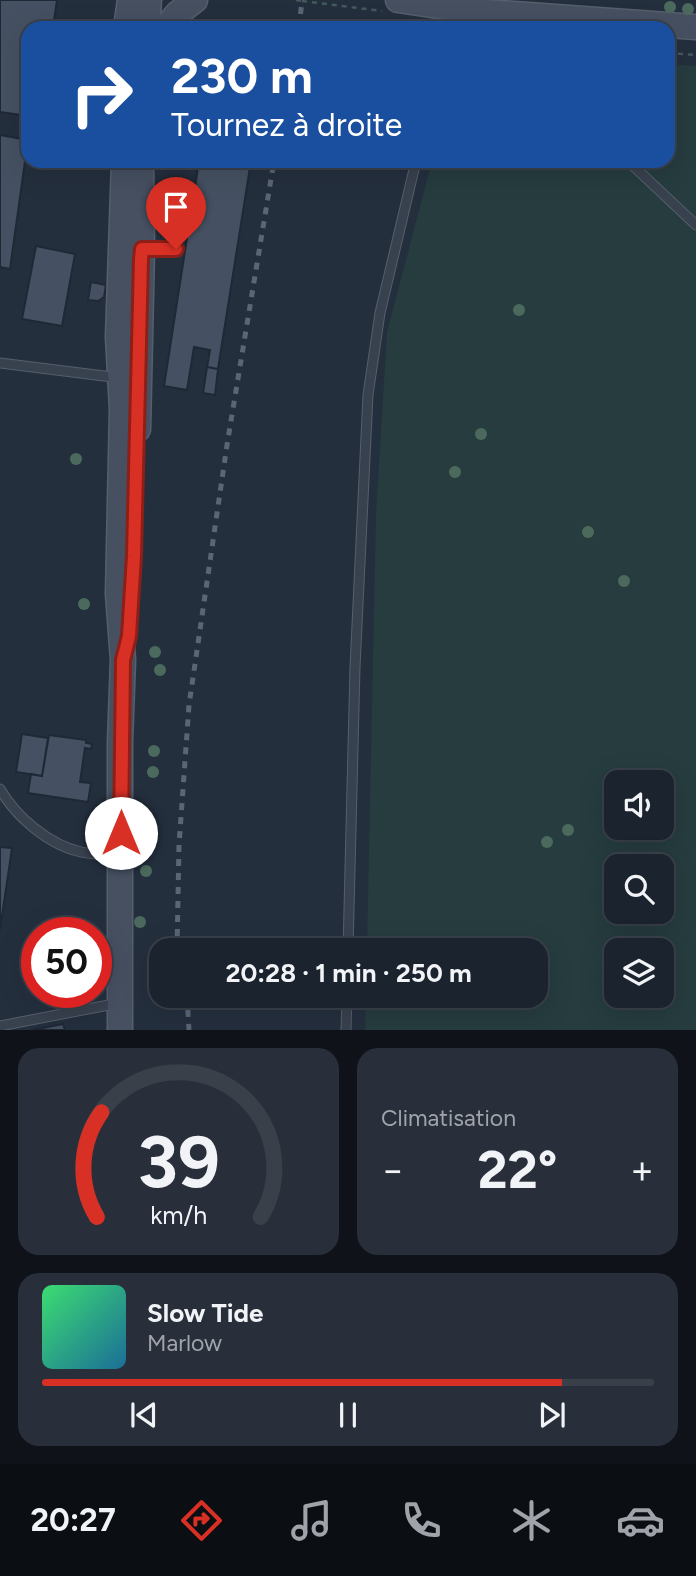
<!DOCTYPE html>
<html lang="fr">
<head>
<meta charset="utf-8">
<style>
	body { margin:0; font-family:Figtree,sans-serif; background:#282f3a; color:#f1f3f6; height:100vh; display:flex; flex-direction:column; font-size:26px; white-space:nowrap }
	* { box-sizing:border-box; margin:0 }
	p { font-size:23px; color:#a0a4aa }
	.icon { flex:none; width:38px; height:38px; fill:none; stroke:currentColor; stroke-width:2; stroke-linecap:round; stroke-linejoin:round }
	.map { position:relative; height:1030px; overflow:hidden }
	.panel { display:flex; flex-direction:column; gap:18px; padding:18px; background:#0f1319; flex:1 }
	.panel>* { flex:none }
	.guide { position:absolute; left:21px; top:21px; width:654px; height:147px; border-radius:21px; box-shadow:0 7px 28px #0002,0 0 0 2px #39404a; background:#1a4fa0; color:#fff; overflow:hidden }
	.controls { position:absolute; left:604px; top:770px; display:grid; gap:14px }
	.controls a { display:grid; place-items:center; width:70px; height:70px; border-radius:14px; background:#1b232e; box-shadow:0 7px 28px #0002,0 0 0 2px #39404a; font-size:35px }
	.speed { position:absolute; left:21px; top:917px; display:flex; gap:14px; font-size:35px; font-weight:700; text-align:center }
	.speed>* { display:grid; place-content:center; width:91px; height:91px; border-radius:50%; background:#1b232e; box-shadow:0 7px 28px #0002,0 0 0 2px #39404a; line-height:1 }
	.speed .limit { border:10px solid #d22; background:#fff; color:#111 }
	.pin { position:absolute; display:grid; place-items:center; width:60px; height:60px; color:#fff; margin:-72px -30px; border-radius:50% 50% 50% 0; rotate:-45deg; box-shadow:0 0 7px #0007 }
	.pin .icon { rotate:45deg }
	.me { position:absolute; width:77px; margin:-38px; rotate:0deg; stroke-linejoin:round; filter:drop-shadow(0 0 5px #0008) }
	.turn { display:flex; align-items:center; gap:24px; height:147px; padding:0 35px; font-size:32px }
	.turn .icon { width:91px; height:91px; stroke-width:2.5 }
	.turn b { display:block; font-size:49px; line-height:60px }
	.big { font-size:52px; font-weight:700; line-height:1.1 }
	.panel .card { flex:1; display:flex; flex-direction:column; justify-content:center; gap:10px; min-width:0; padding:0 24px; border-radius:21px; background:#282f3a }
	.panel .dial { align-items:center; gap:0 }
	.dial svg { height:182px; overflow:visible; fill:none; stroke:#39404a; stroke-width:7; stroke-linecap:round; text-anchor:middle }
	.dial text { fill:#f1f3f6; stroke:none }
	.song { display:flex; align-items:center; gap:21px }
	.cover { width:84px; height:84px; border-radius:10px; background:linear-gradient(135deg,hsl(140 70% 55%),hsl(200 70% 35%)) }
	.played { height:7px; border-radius:4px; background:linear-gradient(90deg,#d93025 85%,#39404a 85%) }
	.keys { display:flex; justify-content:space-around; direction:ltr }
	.heat { display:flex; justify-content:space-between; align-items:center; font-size:38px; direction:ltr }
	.panel .tiles { flex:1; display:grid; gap:18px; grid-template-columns:1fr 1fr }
	.card:last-child { grid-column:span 2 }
	.trip { position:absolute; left:149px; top:938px; width:399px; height:70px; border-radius:21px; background:#1b232e; box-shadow:0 7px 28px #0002,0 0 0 2px #39404a; font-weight:700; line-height:70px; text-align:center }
	.dock { display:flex; height:112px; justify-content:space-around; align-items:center; background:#0b0e12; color:#a0a4aa }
	.dock .icon { width:49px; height:49px }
	.dock .current { color:#d93025 }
	.dock b { font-size:32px; color:#f1f3f6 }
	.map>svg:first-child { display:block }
	.green { fill:#263c3f; fill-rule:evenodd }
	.building { fill:#455162; stroke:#1f2835; stroke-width:2 }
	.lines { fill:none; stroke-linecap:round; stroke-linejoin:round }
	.lane-casing { stroke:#565f6c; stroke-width:11 }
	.secondary-casing { stroke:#565f6c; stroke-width:27 }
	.path { stroke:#44595c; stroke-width:2.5; stroke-dasharray:5 5; stroke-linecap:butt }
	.lane { stroke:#38414e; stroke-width:9 }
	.secondary { stroke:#465061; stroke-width:24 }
	.rail { stroke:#5a6575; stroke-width:5; stroke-dasharray:7 7; stroke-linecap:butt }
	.path-bridge { stroke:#44595c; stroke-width:2.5; stroke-dasharray:5 5; stroke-linecap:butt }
	.tree { fill:#4b6a5d }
	.route-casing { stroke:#8d1f18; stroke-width:18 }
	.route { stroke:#d93025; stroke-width:12 }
</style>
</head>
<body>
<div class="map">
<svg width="696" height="1030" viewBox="0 0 696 1030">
	<rect width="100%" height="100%" fill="#242f3e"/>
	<path class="green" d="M669,64l27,2v964h-331l1,-34h170v-46h-169l9,-436 11,-182 45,-171h236zM616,782h46v46h-46zM616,866h46v46h-46zM616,950h46v46h-46z"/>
	<path class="building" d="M0,0h57l-4,28h-25v88l-28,-4z
		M0,135l28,5 -18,129 -10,-2z
		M199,161h52l-33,208 -11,-2 3,-17 -16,-3 -7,43 -23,-4z
		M36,246l39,8 -13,72 -40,-7z
		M91,282l15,3 -2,12 -6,4 -10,-1z
		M207,367l11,2 -3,26 -12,-2z
		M22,734l26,4 -6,38 -26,-4z
		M49,735l37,5v3l6,1 -1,5 -6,-1 -5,34 11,1 -3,19 -60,-9 3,-19 11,2z
		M0,847l12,1 -12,82z
		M57,920l15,2 -2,11h-15z
		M63,1024l2,6h-32z"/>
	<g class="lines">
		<defs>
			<path id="lane" d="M449,28l3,-18
				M628,161l68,64
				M145,249h31
				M0,363l120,15
				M0,789c16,28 49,56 81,63 13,3 25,3 38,3
				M348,950l7,-283 13,-272 12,-82 36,-152
				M0,1026l119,-23
				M346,1030l1,-34"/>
			<path id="secondary" d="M398,0l73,11 225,16
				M126,28l4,-28
				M147,28l2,-28
				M165,28l12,-14 18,-14
				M138,429l4,-180 -1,-88
				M120,1030v-288l3,-82 -5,-66 4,-185 -4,-72 6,-176"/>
		</defs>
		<use href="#lane" class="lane-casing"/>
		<use href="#secondary" class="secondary-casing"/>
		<path class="path" d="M302,1l80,10
			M668,53l28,2"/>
		<use href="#lane" class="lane"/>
		<use href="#secondary" class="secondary"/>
		<path class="rail" d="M299,28l3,-28
			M177,950l2,-105 10,-140 38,-260 47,-284
			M187,996l2,34"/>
		<path class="path-bridge" d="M296,0l6,1"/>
	</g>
	<g class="tree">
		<circle cx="670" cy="7" r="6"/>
		<circle cx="688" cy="9" r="6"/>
		<circle cx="519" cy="310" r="6"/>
		<circle cx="481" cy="434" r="6"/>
		<circle cx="76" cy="459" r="6"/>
		<circle cx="455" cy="472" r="6"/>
		<circle cx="588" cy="532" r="6"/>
		<circle cx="624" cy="581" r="6"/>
		<circle cx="84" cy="604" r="6"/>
		<circle cx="155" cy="652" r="6"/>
		<circle cx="160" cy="670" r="6"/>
		<circle cx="154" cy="751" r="6"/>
		<circle cx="153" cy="772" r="6"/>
		<circle cx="150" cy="829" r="6"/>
		<circle cx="568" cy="830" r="6"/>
		<circle cx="547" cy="842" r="6"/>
		<circle cx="146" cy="871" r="6"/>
		<circle cx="140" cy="922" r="6"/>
	</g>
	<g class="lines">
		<defs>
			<path id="route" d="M121,833l2,-173 6,-24 5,-80 7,-297 1,-10h34"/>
		</defs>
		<use href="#route" class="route-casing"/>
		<use href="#route" class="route"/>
	</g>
</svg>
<div class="controls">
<a><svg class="icon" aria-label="sound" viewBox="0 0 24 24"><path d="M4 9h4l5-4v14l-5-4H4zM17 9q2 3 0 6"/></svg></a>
<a><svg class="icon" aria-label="search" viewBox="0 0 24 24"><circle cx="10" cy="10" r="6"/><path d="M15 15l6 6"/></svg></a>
<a><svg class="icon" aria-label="layers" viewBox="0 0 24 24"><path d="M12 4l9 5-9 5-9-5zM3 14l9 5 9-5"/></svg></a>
</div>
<div class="speed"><div class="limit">50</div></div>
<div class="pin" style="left:176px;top:249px;background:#d93025"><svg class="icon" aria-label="arrive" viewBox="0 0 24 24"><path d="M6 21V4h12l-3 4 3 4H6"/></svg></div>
<svg class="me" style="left:121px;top:833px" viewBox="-20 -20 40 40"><circle r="19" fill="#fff"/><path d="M0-13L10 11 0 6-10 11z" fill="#d93025"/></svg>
<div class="trip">20:28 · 1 min · 250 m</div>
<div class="guide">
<div class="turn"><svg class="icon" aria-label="right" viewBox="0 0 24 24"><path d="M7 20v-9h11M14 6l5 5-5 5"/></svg><div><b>230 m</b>Tournez à droite</div></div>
</div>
</div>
<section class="panel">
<div class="tiles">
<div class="card dial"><svg viewBox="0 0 100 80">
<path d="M14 69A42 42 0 1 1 86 69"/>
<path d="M14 69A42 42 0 0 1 16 23" stroke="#d93025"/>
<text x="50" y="56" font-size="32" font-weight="700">39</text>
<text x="50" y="72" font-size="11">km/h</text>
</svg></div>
<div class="card"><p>Climatisation</p>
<div class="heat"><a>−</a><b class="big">22°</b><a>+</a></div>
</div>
<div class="card">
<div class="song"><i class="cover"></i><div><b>Slow Tide</b><p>Marlow</p></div></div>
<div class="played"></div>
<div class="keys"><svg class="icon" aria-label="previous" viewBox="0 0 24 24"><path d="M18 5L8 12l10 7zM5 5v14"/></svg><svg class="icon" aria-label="pause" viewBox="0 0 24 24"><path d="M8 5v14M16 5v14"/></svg><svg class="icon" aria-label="next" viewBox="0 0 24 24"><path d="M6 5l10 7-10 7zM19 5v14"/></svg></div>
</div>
</div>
</section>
<nav class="dock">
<b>20:27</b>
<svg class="icon current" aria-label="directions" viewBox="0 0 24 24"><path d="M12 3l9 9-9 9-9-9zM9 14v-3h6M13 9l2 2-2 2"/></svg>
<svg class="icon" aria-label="music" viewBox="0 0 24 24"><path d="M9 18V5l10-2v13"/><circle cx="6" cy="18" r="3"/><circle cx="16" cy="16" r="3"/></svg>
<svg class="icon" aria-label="phone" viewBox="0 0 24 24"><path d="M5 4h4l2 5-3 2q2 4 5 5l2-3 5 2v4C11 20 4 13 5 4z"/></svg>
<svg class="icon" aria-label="climate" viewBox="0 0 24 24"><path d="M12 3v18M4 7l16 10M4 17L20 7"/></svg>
<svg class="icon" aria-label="car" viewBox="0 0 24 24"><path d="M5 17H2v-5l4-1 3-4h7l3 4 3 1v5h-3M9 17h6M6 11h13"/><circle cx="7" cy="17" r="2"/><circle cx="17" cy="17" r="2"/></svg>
</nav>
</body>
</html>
